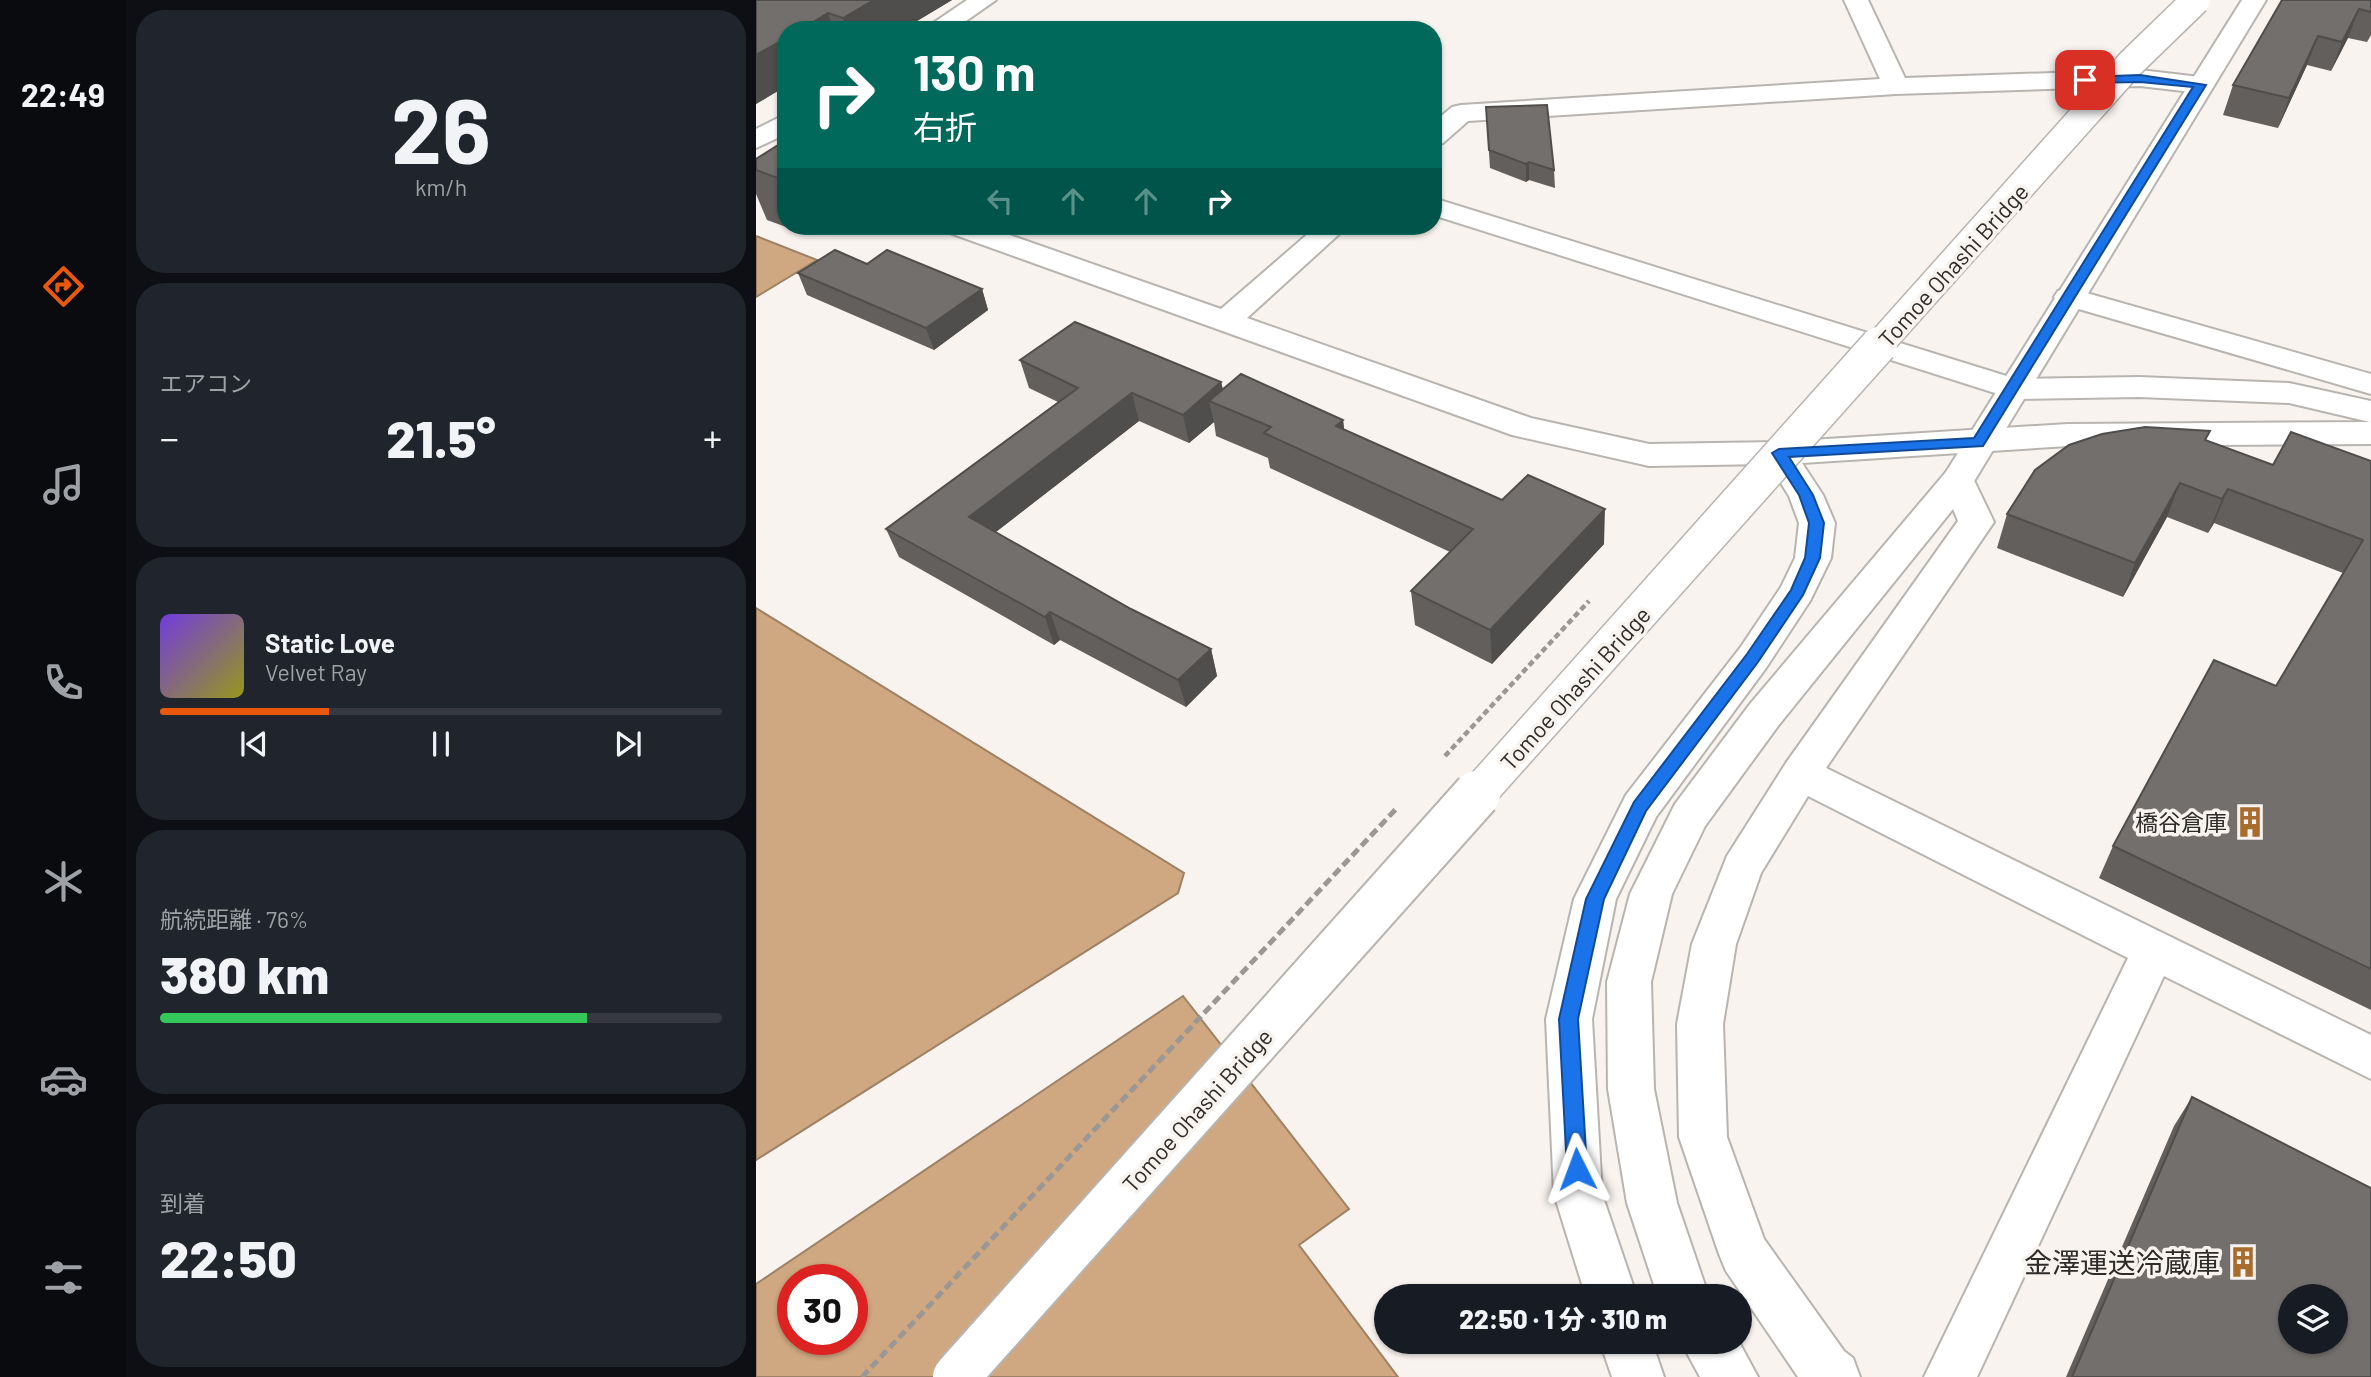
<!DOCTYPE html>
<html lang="ja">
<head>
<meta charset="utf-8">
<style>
	body { margin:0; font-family:Barlow,"Noto Sans JP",sans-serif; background:#20242c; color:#f1f3f6; height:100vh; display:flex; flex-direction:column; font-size:26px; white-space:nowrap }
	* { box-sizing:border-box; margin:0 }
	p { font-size:23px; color:#9ea1a6 }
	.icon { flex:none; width:38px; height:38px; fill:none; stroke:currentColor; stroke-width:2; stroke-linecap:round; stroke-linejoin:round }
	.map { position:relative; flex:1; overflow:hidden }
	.side { display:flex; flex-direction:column; gap:10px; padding:10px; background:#0d0f14; width:630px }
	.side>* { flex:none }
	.top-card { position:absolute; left:21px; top:21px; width:665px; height:214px; border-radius:28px; box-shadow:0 2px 5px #0004; background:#00695c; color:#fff; overflow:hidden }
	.buttons { position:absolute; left:1522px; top:1284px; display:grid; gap:14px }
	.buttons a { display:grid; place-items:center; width:70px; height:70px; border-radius:50%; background:#171b24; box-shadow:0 2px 5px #0004; font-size:35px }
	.speed { position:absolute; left:21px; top:1264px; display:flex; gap:14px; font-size:35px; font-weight:700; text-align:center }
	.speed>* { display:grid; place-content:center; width:91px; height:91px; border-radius:50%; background:#171b24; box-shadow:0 2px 5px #0004; line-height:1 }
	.speed .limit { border:10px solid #d22; background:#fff; color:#111 }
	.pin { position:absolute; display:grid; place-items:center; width:60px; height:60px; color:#fff; margin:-30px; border-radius:14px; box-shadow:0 4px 10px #0006 }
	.me { position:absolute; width:77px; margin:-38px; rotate:357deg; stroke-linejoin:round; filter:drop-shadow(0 0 5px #0008) }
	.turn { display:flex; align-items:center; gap:24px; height:147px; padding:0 21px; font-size:32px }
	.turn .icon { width:91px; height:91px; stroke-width:2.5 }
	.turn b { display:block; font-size:49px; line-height:60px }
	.lanes { display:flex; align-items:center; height:66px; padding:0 21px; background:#0003; justify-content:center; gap:35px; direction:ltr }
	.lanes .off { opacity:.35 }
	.big { font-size:52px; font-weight:800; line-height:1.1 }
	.side .tile { flex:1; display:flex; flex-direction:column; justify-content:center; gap:10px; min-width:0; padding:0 24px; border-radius:28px; background:#20242c }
	.side .dial { align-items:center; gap:0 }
	.dial b { font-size:91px; line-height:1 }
	.song { display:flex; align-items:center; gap:21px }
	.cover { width:84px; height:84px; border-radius:10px; background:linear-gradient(135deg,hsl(260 70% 55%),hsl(60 70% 35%)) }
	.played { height:7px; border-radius:4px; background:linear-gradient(90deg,#ea580c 30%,#363941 30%) }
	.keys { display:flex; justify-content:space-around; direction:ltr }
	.heat { display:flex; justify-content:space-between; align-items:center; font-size:38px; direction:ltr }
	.charge { height:10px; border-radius:5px; background:linear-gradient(90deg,#34c759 76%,#363941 0) }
	.trip { position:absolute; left:618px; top:1284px; width:378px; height:70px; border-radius:35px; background:#171b24; box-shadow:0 2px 5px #0004; font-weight:800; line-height:70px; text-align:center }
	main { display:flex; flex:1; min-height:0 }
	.tab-bar { display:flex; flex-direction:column; width:126px; justify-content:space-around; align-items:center; background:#090b0e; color:#9ea1a6 }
	.tab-bar .icon { width:49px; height:49px }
	.tab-bar .active { color:#ea580c }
	.tab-bar b { font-size:32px; color:#f1f3f6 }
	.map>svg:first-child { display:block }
	.water { fill:#cfa780; stroke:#9e8266; stroke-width:2; fill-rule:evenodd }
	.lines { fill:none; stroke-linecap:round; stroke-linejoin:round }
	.minor-casing { stroke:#b8b4b0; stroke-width:4 }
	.tertiary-casing { stroke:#b8b4b0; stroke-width:4 }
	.minor { fill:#fff; fill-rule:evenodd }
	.tertiary { fill:#fff; fill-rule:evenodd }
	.tertiary-bridge-far2-casing { stroke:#b8b4b0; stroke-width:31; stroke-linecap:butt }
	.tertiary-bridge-far1-casing { stroke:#b8b4b0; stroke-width:39; stroke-linecap:butt }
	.tertiary-bridge-casing { stroke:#b8b4b0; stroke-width:50; stroke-linecap:butt }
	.path-bridge-far1 { stroke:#9a9794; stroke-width:4.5; stroke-dasharray:6 3.5; stroke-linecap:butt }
	.path-bridge { stroke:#9a9794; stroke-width:5; stroke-dasharray:9 4.5; stroke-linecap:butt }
	.tertiary-bridge-far2 { stroke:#fff; stroke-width:28 }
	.tertiary-bridge-far1 { stroke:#fff; stroke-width:36 }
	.tertiary-bridge { stroke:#fff; stroke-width:46 }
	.wall { fill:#635f5d }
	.shaded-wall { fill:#504e4c }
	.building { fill:#736f6c; stroke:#504e4c; stroke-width:2; fill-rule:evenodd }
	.route { fill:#1a73e8; stroke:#114b97; stroke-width:2 }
	.labels { text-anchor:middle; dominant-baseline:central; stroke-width:7; stroke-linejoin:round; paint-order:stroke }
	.street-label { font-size:23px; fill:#2d2c2a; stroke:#f8f3ef }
	.poi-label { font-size:23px; fill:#2d2c2a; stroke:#f8f3ef; text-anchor:end }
	.near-poi-label { font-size:28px; fill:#2d2c2a; stroke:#f8f3ef; text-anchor:end }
</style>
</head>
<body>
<main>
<nav class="tab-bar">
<b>22:49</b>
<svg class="icon active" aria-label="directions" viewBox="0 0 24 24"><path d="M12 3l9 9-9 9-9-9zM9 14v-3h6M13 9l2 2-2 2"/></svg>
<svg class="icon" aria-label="music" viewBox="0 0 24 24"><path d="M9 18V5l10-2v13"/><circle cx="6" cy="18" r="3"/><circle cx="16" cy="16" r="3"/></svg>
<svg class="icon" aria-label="phone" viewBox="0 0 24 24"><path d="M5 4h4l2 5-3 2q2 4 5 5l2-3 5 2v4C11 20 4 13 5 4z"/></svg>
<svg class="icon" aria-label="climate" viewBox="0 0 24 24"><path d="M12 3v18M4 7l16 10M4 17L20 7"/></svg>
<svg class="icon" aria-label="car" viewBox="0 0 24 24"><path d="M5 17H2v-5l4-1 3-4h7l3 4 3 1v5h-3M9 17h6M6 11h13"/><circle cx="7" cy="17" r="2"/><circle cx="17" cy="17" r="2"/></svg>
<svg class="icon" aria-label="filters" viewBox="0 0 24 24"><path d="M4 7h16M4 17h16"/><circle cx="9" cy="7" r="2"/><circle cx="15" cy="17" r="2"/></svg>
</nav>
<section class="side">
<div class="tile dial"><b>26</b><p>km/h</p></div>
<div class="tile"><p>エアコン</p>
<div class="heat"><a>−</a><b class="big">21.5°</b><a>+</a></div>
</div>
<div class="tile">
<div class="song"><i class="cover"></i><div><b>Static Love</b><p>Velvet Ray</p></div></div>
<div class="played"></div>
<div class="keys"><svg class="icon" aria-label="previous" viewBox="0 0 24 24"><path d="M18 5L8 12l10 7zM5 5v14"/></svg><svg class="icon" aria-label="pause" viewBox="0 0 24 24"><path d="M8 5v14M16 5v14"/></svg><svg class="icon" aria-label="next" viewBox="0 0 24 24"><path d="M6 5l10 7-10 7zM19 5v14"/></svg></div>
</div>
<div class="tile"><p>航続距離 · 76%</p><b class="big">380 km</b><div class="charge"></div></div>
<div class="tile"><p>到着</p><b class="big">22:50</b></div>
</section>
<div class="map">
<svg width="1615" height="1377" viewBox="0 0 1615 1377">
	<rect width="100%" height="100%" fill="#f8f3ef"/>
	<path class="water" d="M0,236l61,24 -61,37z
		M0,608l428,265 -6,20 -422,267z
		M427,996l166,213 -50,36 99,132h-642v-93zM37,1279h59v60h-59z"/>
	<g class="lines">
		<defs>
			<path id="minor" d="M211,0h29l-43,30h-30z
				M1088,0h24l37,78 235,-8 60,7 9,2 4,6 -4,6 -9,2 -60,-7 -244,8 -428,27 -25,22 -10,2v-22l19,-16 9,-2 419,-26z
				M30,114v20l-30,14v-19z
				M677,198l583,181 123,-2 150,6 82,18v43l-303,2 -266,17 21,32 12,28 -4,35 -21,43 -44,67 -110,149 -40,82 -24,120 10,175 35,103h-51l-32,-103 -8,-175 28,-120 52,-104 114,-147 41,-61 14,-29 4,-35 -10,-27 -20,-32 -120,2 -137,-31 -565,-203 -4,-6h41l237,83 96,-83h31l-101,92 284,100 118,26 130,-2 289,-18 302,-2 -81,-19 -150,-6 -125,2 -581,-184z
				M1313,288l302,86v20l-313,-91 -4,-6 4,-6z
				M1202,469l12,3 24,50 -168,246 545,267v44l-207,-103 -187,401h-53l204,-419 -320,-162 -47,77 -25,71 -13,80 4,113 37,102 80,112 9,7 7,19h-62l-72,-106 -7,-17 -40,-117 -2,-113 15,-80 35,-88 59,-93 172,-242 -17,-41 5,-8z
				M844,1342h52l12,35h-52z"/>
			<path id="tertiary" d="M1486,0h24l-296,488 -192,238 -73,100 -33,68 -21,88 3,107 23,114 32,94h-51l-31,-94 -19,-114 -1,-107 23,-88 45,-90 75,-100 196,-232z
				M925,1342h58l19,35h-58z"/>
		</defs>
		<use href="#minor" class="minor-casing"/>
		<use href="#tertiary" class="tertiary-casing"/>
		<use href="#minor" class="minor"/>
		<use href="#tertiary" class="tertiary"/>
		<defs>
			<path id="tertiary-bridge-far2" d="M1121,347l254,-284 65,-63"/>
			<path id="tertiary-bridge-far1" d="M720,796l403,-451"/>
			<path id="tertiary-bridge" d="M200,1377l521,-583"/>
		</defs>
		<use href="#tertiary-bridge-far2" class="tertiary-bridge-far2-casing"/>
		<use href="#tertiary-bridge-far1" class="tertiary-bridge-far1-casing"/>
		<use href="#tertiary-bridge" class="tertiary-bridge-casing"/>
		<path class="path-bridge-far1" d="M689,756l144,-155"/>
		<path class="path-bridge" d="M106,1377l534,-568"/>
		<use href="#tertiary-bridge-far2" class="tertiary-bridge-far2"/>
		<use href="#tertiary-bridge-far1" class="tertiary-bridge-far1"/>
		<use href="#tertiary-bridge" class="tertiary-bridge"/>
	</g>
	<path class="wall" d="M0,0h196l-50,30h-116v56l-30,18z
		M1615,0v35l-4,7 -19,-4 -17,33 -24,-6 -29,63 -55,-13 10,-30z
		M730,107l68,63 1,18 -26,-8 -3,2 -36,-14z
		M30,140v86h36l-14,9 -41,-15 -11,-26v-35z
		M303,226h48l-5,4 -13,-4 -9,7z
		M111,264l115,25 6,21 -54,40 -127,-55 -9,-22z
		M264,360l201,22 2,7 120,31 1,9 158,71 102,44 -112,120 -77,-39 -4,-34 39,-39 -180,-84 -2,-10 -52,-22 -2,-14 -25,21 -50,-22 -143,111 135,77 80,40 6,27 -31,31 -126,-67 -6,5 -155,-88 -13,-28 172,-127 -29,-14z
		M1450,440l67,25 98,-4v549l-272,-132 14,-32 163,-160 67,-113 -129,-50 -6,10 -41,-16 -44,80 -126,-49 10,-34z
		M1436,1097l179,280h-305l108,-251z"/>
	<path class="shaded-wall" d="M118,0h78l-50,30h-55l-4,-12z
		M1603,9l-11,29 -17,33 11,-29z
		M72,13l6,17h-34z
		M1562,36l-11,29 -29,63 11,-30z
		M30,38v48l-30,18v-49z
		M773,162v18l-3,2v-18z
		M48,226h18l-14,9z
		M322,226h11l-9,7z
		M226,289l6,21 -54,40 -8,-22z
		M465,382l6,27 -18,-8 5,21 -25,21 -6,-28z
		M376,393l7,28 -160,124 -10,-28z
		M587,420l4,35 -11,-29z
		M1424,483l-13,34 -44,80 12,-34z
		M1472,489l-14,34 -6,10 14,-34z
		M849,509l-1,35 -112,120 -2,-34z
		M294,612l10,28 -6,5 -9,-28z
		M455,649l6,27 -31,31 -8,-27z"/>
	<path class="building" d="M0,0h118l-31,18 -15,-5 -28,17h-14v8l-30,17z
		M1526,0h89v12l-12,-3 -17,33 -24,-6 -29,62 -56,-13z
		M171,25l15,5h-23z
		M791,105l7,65 -25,-8 -3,2 -37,-14 -3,-43z
		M30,140v41l-30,-11v-11z
		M79,250l32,14 20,-14 95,39 -56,39 -128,-55z
		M319,322l146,60 -38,33 -51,-22 -163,124 162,92 80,40 -33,31 -128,-68 -5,5 -159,-88 192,-141 -58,-28z
		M485,374l102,46 -7,6 166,74 26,-25 77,34 -115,121 -79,-39 62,-62 -209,-96 7,-6 -62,-26z
		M1389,427l65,4 -5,9 68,25 18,-33 80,29v508l-258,-123 101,-186 62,26 87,-146 -135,-51 -6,10 -42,-16 -45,80 -128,-49 28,-44 34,-25 33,-11z
		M1436,1097l179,91v189h-299zM1535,1297h45v45h-45z"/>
	<path class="route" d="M1384,75l66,10 -223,361 -194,11 24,38 11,28 -4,35 -17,37 -45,67 -112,149 -42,88 -26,120 9,150 -3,6 -7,3 -7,-3 -3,-6 -8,-150 27,-120 48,-97 113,-148 44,-64 14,-32 4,-35 -10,-28 -27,-42 7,-4 195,-11 219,-351 -53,-5 -55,1 -5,-3 5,-3z"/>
	<defs>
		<symbol id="building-bare" viewBox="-9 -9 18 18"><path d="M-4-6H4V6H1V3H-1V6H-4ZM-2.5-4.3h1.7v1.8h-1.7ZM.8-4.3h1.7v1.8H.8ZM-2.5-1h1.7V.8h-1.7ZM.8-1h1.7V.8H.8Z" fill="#a86d2e" stroke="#f8f3ef" stroke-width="2.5" paint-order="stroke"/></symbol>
	</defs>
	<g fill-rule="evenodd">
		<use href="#building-bare" x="1472" y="800" width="44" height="44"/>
		<use href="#building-bare" x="1465" y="1240" width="44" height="44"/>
	</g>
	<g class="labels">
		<g class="street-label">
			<text transform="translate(1197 265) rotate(-48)">Tomoe Ohashi Bridge</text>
			<text transform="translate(819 688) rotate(-48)">Tomoe Ohashi Bridge</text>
			<text transform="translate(441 1110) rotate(-48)">Tomoe Ohashi Bridge</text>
		</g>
		<g class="poi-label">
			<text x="1471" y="822">橋谷倉庫</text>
		</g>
		<g class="near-poi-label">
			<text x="1464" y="1262">金澤運送冷蔵庫</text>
		</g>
	</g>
</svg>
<div class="buttons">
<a><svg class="icon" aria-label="layers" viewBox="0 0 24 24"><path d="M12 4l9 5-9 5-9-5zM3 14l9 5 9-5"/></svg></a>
</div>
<div class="speed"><div class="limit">30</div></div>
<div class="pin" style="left:1329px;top:80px;background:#d93025"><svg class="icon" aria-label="arrive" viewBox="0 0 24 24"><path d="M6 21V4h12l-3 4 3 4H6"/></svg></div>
<svg class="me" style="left:821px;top:1169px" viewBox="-20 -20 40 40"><path d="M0-17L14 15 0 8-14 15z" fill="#1a73e8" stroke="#fff" stroke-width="4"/></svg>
<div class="trip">22:50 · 1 分 · 310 m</div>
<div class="top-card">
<div class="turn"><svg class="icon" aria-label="right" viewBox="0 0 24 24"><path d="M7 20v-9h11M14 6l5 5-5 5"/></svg><div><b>130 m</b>右折</div></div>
<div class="lanes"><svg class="icon off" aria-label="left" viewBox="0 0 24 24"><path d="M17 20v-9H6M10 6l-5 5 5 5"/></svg><svg class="icon off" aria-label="ahead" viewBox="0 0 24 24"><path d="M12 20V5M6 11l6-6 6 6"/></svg><svg class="icon off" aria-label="ahead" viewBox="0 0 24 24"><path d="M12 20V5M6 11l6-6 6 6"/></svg><svg class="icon" aria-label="right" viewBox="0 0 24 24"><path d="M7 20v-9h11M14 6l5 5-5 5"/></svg></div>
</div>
</div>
</main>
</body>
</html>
